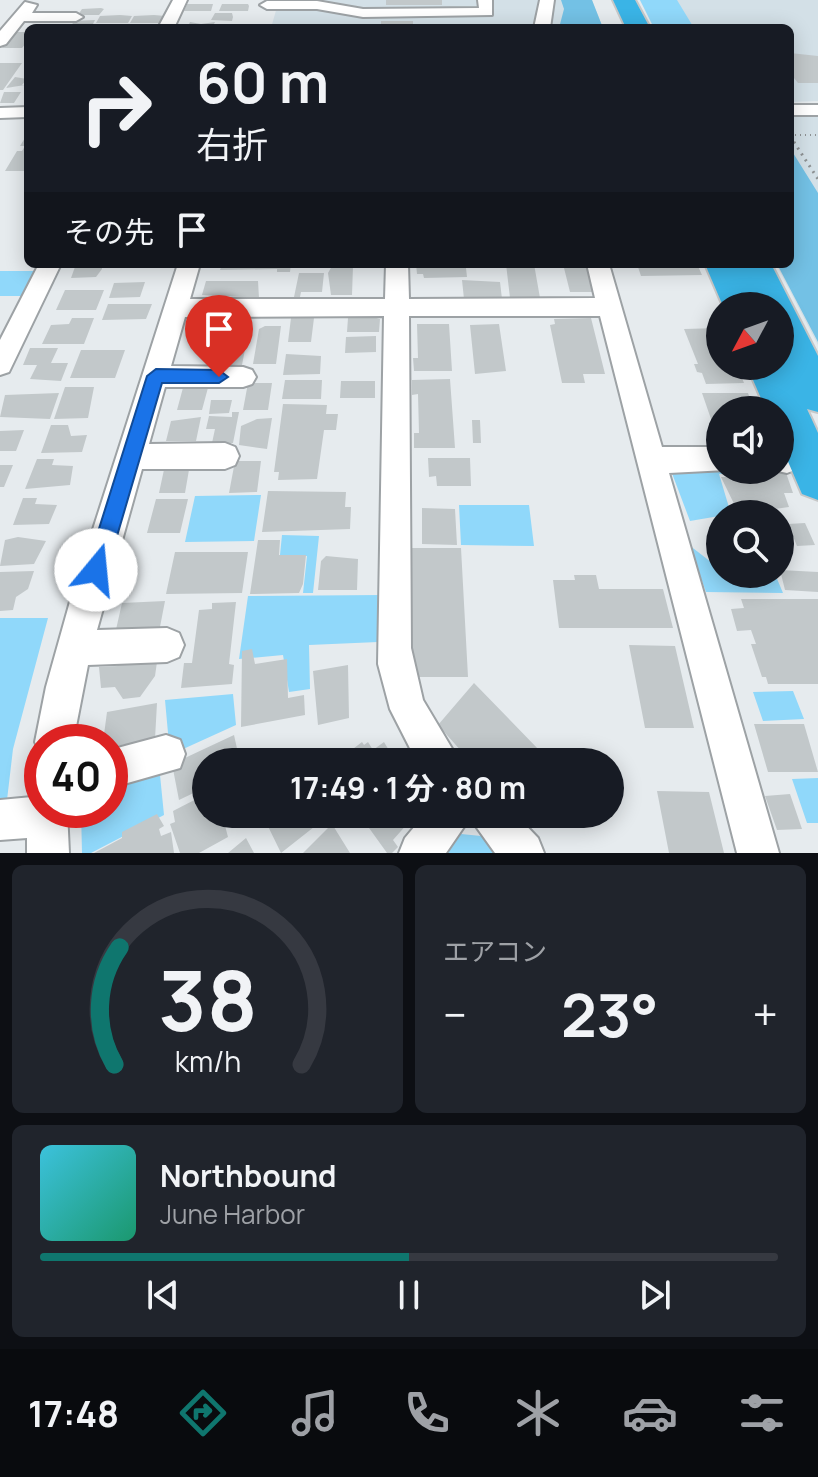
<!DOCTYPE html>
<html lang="ja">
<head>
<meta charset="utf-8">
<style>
	body { margin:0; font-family:Manrope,"Noto Sans JP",sans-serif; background:#20242c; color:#f1f3f6; height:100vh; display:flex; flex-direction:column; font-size:30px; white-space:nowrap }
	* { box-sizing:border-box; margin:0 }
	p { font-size:26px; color:#9ea1a6 }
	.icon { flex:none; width:44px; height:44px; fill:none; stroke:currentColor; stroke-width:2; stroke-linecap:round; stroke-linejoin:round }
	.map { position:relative; height:853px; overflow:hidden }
	.side { display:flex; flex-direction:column; gap:12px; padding:12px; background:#0d0f14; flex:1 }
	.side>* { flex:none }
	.banner { position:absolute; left:24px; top:24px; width:770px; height:244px; border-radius:12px; box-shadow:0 4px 20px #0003; background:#171b24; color:#f1f3f6; overflow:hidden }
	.needle { width:52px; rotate:229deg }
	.controls { position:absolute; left:706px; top:292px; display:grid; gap:16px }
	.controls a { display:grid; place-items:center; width:88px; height:88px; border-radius:50%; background:#171b24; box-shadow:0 4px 20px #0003; font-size:40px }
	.speed { position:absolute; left:24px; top:724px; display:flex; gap:16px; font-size:40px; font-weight:700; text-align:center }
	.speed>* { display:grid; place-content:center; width:104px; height:104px; border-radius:50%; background:#171b24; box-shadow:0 4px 20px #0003; line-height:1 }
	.speed .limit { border:12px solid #d22; background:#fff; color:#111 }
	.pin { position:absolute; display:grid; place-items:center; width:68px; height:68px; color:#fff; margin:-82px -34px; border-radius:50% 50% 50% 0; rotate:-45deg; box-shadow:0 0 8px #0007 }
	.pin .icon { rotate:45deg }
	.me { position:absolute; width:88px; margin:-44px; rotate:17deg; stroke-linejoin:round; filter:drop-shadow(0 0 6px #0008) }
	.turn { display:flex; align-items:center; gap:28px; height:168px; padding:0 40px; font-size:36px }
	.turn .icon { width:104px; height:104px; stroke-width:2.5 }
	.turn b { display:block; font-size:56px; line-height:68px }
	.then { display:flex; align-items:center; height:76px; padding:0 40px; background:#0003; gap:16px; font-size:30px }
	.big { font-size:60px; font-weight:700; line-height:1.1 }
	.side .card { flex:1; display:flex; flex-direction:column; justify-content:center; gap:12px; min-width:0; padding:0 28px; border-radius:12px; background:#20242c }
	.side .dial { align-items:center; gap:0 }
	.dial svg { height:208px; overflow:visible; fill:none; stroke:#363941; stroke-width:7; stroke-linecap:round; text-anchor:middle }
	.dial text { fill:#f1f3f6; stroke:none }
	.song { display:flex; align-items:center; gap:24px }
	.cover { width:96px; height:96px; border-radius:12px; background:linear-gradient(135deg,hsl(190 70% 55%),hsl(160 70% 35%)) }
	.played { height:8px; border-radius:4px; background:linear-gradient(90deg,#0f766e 50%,#363941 50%) }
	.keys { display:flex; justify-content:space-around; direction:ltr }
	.heat { display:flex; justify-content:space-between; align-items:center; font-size:44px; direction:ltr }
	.side .tiles { flex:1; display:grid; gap:12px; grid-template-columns:1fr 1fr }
	.card:last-child { grid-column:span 2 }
	.trip { position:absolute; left:192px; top:748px; width:432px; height:80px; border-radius:40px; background:#171b24; box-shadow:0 4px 20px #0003; font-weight:700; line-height:80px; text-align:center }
	.menu { display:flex; height:128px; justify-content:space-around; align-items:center; background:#090b0e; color:#9ea1a6 }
	.menu .icon { width:56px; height:56px }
	.menu .on { color:#0f766e }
	.menu b { font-size:36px; color:#f1f3f6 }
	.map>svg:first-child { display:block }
	.built { fill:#d3e0e7 }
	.green { fill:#90d8fa }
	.forest { fill:#73c1e5 }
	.building { fill:#c2c8ca }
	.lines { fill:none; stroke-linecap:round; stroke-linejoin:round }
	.minor-casing { stroke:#9da2a5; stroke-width:4 }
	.highway-casing { stroke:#c7c8c8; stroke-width:4 }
	.path-far1 { stroke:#8e9294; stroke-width:2; stroke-dasharray:1 4; stroke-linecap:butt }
	.path { stroke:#8e9294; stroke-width:3; stroke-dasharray:2 5; stroke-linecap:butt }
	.minor { fill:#fff; fill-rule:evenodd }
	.highway { fill:#3ab4e6; fill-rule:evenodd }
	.route { fill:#1a73e8; stroke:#114b97; stroke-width:2 }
</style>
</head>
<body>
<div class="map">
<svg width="818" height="853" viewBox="0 0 818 853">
	<rect width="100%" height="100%" fill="#e6ebee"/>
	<path class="built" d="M279,0h313l11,28h-332z
		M640,0h178v101l-28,1v-74h-136z
		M790,117h28v228l-42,-81h14z"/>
	<path class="green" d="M640,0h37l17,28h-40z
		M0,271h38l-14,25h-24z
		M670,468l82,2 2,2 -35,2 12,40 -41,7z
		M261,495l-7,46 -69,1 10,-46z
		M459,505h70l5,41 -73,-1z
		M282,535l37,1 -6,57h-10l4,-37 -27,-1z
		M689,545l31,24v5h55l8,19 -77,-1z
		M381,595l-3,47 -69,3 1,44 -21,3 -6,-37 -44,4 9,-63z
		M0,618h48l-35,131 -6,51h-7z
		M793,691l11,28 -41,2 -10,-29z
		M233,694l3,31 -66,30 -5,-55z
		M159,765l5,50 -73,38h-9l-1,-43h29v-28z
		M818,778v45h-11l-15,-44z
		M461,834l20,2 14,17h-47z"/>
	<path class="forest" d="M561,0h31l11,28h-44l5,-19z
		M790,148l28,45v149l-41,-78h13z"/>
	<path class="building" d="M386,0h56v5h-56z
		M187,4h26l-2,7h-27z
		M222,4h26l1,2 -1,5h-29z
		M82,9l19,-1 3,1 -5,6h-21z
		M215,13h17l1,4 -1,4 -21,-1z
		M154,15l11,1 -3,7h-32l4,-7z
		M100,16l20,-1 12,1 -4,7h-32z
		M95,20l-4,8h-21l4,-7z
		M381,21h32v7h-32z
		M190,22l11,2 14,-2 -3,6h-25z
		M15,32h13v9l-6,7h-20z
		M790,53l28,3v27h-20l-8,-10z
		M0,63h22l-19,27h-3z
		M15,77l12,2 -5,6h3l-19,3z
		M4,92h17l-7,11h-14z
		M28,133v38h-23l12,-20h5l3,-5h-5z
		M76,264h26v5l-6,8 -25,1z
		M222,264h69l-1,8h-13v-3l-57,1z
		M416,264h35l1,4h14l1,9 -43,1 -1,-4h-6z
		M506,264h28l6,34h-30z
		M563,264h24l8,28h-25z
		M637,264h60l5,11 -61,1z
		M332,266h21l-1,29h-21l-3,-22z
		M299,273h25l-2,19h-21l-1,5h-6z
		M462,280l38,2 2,17h-38z
		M206,281h52l1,17 -57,-3z
		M145,282l-5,15 -31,1 5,-15z
		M65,290h39l-8,20h-40z
		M108,304h44l-6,15 -44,1z
		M369,316l11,3 -1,13h-32l1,-14z
		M211,317l28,4 -4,19 -47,1 6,-21h16z
		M72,318h22l-10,26h-42l9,-19 18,-1z
		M291,318h23l-3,24h-23z
		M591,318l14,56h-22l2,9h-23l-12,-58 5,-1 -1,-5z
		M417,324h32l3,47h-38l-1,-13h5z
		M499,324l7,47 -31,3 -5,-49z
		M265,326h16l-5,38h-23l6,-35z
		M720,328v38h17l7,17 -38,1 -4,-11 -5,-1 -3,-8h4l-14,-35z
		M376,336v16l-31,1 1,-16z
		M223,344h23l-4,21 -24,1z
		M30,348h28l-7,15h17l-7,18 -31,-2 7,-14h-14z
		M81,350h44l-10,28h-45z
		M286,354l35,2 -1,18 -37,1z
		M450,379l5,69h-41v-15h5l-1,-39 -6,1v-15z
		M285,380h37l-1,19h-39z
		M341,381h34v17h-35z
		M248,383h24l-4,27h-25z
		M184,384h25l-7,26h-25z
		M65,387h29l-6,31 -34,1z
		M59,393l-9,26 -50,-2 5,-22z
		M702,393h46l6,17h-34v35z
		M211,400h21l-3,13 -20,1z
		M283,404l44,1 -1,9h12l-2,16h-12l-7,49 -39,1 1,-8h-5z
		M232,412h7l-6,31h-21l3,-14h-9l3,-13 23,1z
		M201,417l-5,24h-30l5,-20z
		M272,418l-5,31 -28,-4 2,-19 16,-7z
		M472,420h8l1,23h-8z
		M51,425h17l3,11 16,-1 -5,17 -41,1z
		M24,430l-8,21h-16v-20z
		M428,458h42l1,28h-34l-1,-10 -7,1z
		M37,459h17l-2,6 21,1 -3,19 -45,4z
		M235,461h26l-4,31 -28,1z
		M190,464l-5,29h-26l6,-28z
		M0,465h13l-9,22h-4z
		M780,467h4l9,26h-9l5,14 -50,7 -18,-37h39l-3,-7h23z
		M268,491l78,1 -1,15h6l-1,22 -88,3z
		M23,498h14l-2,6 22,1 -8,19 -36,1z
		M156,499h32l-8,34h-33z
		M422,508l33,1 2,36 -35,-1z
		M805,523l10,22 -18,1 -9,-22z
		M18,537l28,4 -12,23 -34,2 5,-26z
		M258,540h22l-1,15h27l-3,29 -4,9 -49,1z
		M411,548h50l7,129h-57z
		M175,552h73l-6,41 -76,1z
		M326,556l32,3 -1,31h-39l3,-29z
		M780,570l38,2v20l-33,-2z
		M34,571l-6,18 -12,8 -3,13 -13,1v-39z
		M574,575h22l3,14h64l10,39h-114l-6,-48h22z
		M741,599h77v85h-50l-2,-7h-4l-11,-33h5l-5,-14 -14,1 -6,-22 13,-1z
		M165,601l-6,31 -44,2 7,-31z
		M236,602l-7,62 5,1 -2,19 -51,4 3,-25h8l7,-53 13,-1v-6z
		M629,645l46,1 19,82h-49z
		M252,649l3,15 32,-5 1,39 16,-3 1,20 -64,12 1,-76z
		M119,660l38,2 -2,14 -15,21 -17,2 -8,-12 -14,1 -2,-21 18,-1z
		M348,665l1,53 -31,7 -5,-54z
		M474,683l66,68 -8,11h-61l-33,-37z
		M157,703l-2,36 -45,8v-5h-7l4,-30z
		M754,724h50l14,48h-50z
		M234,735l6,27h-34v25l-27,13 -7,-36z
		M362,742l2,3 4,-3 5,8 11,-8 12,20h-60z
		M657,791l52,1 15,61h-55z
		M206,794v20h16l6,23 -29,16h-19l-10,-29 5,-2 -2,-11z
		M790,794l12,35 -25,1 -12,-34z
		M157,814l7,12 -5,3 2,7 10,-4 3,21h-80l28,-15v-6z
		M262,814h53l-1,13 -33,26z
		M359,814h57l-23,26 5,7 -6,6h-5z
		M332,824l18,29h-47z
		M246,838l8,15h-26z"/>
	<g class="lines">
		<defs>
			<path id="minor" d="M173,0h14l-13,28h-16z
				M478,0h14v15l-129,2 -46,-8h-50l-7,-4 7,-4h50l46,8 116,-1z
				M540,0h14l-4,28h-16z
				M25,2l12,3 -5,8h44l7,4 -7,4h-52l-18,23 -6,2v-15z
				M790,105h28v10h-28z
				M28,107v10l-28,1v-10z
				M39,264h22l-52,108 -9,3v-35z
				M178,264h22l-10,35h195l1,-35h22l1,35 186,-1 -8,-34h22l53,183h58v23h7l-58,3 110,380h-42l-137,-537h-191l2,332 12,52 37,62h-43l-27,-53 -12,-45 6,-348 -199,1 -14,49 72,1 9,3 4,7 -4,7 -9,3h-78l-16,57 76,-1 10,4 4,9 -4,9 -10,4h-83l-45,161 70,-2 12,5 5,12 -5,12 -12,5 -79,3 -15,77h-31l-1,13 -6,-13 11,-55 25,-89z
				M780,447l17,4 5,9 -5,9 -10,4 -14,-3h7z
				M166,735l14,5 5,14 -5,14 -70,20v-38z
				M42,792v18h25l2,43h-42v-15l-27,2v-40l32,-3z
				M425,814h90l23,24 6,15h-49l-25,-35 -24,35h-47l6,-15z"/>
			<path id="highway" d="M613,0h22l15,28h-24z
				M705,264h66l47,92v56l-11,-3 11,24v67l-16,-6 -22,-51v-33h-14l-19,-44h33v-60h-57z"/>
		</defs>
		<use href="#minor" class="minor-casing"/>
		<use href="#highway" class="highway-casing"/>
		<path class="path-far1" d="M790,135h28"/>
		<path class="path" d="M790,136l28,43"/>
		<use href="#minor" class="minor"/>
		<use href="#highway" class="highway"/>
	</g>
	<path class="route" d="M156,369l63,1 9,7 -9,6h-57l-55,187 -3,8 -8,3 -7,-3 -3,-8 61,-194z"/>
</svg>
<div class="controls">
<a><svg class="needle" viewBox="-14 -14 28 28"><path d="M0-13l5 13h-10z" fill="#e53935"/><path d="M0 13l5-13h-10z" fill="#9ea1a6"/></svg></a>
<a><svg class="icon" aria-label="sound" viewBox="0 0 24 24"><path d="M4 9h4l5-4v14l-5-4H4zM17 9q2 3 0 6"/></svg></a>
<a><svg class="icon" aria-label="search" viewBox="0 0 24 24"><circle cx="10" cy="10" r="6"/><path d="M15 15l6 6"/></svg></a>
</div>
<div class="speed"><div class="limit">40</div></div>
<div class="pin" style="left:219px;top:377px;background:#d93025"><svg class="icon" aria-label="arrive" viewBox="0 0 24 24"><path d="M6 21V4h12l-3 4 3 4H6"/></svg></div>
<svg class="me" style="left:96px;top:570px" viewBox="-20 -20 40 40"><circle r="19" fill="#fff"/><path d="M0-13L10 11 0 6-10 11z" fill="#1a73e8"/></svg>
<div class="trip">17:49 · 1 分 · 80 m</div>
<div class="banner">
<div class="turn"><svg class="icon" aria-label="right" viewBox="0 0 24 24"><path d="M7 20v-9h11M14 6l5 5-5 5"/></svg><div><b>60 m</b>右折</div></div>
<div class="then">その先<svg class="icon" aria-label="arrive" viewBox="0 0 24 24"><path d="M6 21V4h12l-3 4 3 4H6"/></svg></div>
</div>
</div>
<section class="side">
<div class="tiles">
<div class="card dial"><svg viewBox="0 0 100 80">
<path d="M14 69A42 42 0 1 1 86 69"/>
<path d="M14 69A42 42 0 0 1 16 24" stroke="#0f766e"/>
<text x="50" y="56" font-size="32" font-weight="700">38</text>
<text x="50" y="72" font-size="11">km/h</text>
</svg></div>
<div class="card"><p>エアコン</p>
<div class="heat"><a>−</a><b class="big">23°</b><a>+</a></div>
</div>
<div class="card">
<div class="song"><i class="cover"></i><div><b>Northbound</b><p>June Harbor</p></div></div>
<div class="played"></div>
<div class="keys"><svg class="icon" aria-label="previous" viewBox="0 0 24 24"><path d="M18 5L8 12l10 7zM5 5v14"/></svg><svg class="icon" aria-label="pause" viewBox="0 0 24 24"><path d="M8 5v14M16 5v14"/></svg><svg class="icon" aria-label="next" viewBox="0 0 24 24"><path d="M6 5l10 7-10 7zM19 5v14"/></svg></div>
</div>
</div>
</section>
<nav class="menu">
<b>17:48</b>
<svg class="icon on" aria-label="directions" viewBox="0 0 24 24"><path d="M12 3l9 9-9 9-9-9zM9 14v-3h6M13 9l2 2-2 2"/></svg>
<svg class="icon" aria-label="music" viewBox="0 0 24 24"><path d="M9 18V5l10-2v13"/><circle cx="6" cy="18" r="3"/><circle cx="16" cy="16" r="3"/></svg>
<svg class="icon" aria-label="phone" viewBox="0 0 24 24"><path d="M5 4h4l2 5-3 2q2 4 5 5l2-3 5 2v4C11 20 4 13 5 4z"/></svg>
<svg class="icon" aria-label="climate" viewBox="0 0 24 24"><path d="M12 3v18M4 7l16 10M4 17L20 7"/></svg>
<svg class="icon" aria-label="car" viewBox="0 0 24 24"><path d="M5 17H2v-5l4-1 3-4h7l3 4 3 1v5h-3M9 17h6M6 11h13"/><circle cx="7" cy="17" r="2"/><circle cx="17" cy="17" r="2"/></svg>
<svg class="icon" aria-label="filters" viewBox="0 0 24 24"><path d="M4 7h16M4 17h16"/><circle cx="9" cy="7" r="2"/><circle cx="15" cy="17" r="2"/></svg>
</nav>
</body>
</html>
